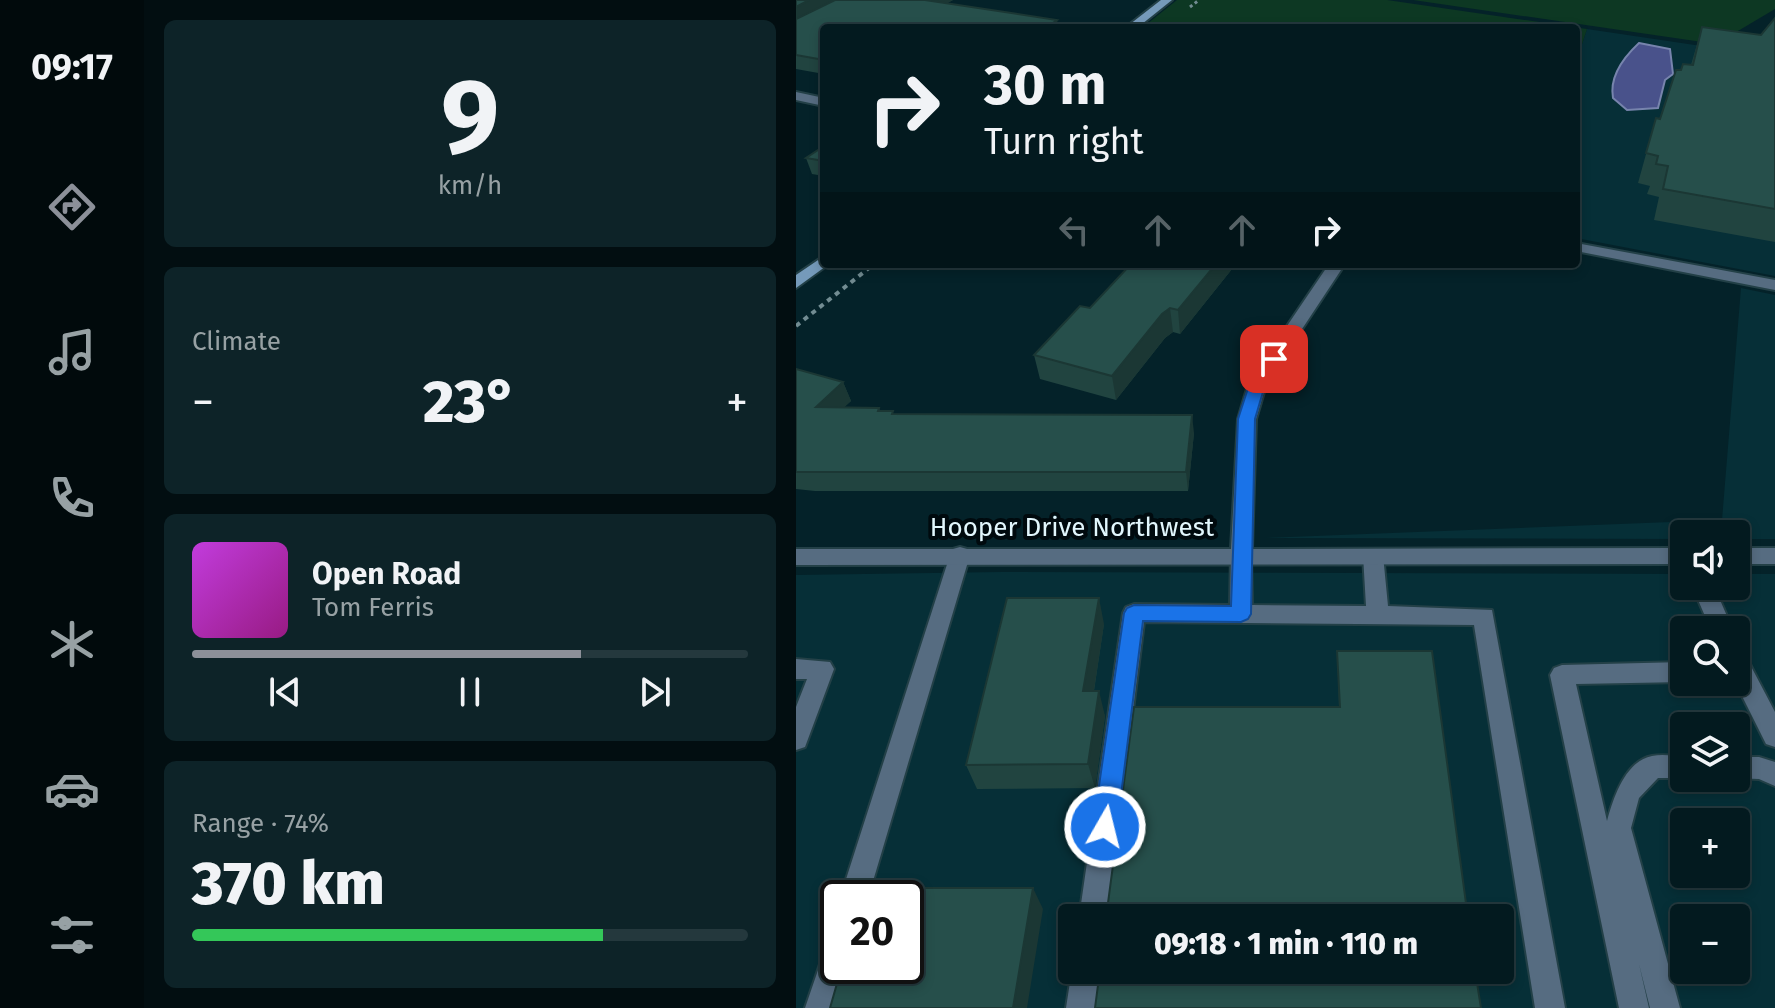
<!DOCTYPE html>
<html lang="en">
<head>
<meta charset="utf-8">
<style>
	body { margin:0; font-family:"Fira Sans",sans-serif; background:#0d2328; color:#f1f3f6; height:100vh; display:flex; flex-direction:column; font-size:30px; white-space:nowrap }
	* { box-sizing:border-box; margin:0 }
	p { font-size:26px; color:#97a1a4 }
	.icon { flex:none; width:44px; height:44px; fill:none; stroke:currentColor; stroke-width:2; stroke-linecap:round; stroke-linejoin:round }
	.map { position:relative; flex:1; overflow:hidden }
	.panel { display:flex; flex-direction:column; gap:20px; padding:20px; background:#020e11; width:652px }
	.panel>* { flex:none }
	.hud { position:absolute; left:24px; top:24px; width:760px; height:244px; border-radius:8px; box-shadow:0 4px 12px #0003,0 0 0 2px #24383d; background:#031a1f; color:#f1f3f6; overflow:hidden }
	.controls { position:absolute; left:874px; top:520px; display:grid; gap:16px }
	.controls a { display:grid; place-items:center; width:80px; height:80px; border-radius:8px; background:#031a1f; box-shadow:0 4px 12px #0003,0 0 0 2px #24383d; font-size:40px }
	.speed { position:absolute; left:24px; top:880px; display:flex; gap:16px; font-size:40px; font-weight:700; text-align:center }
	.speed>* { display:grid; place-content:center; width:104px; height:104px; border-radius:50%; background:#031a1f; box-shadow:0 4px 12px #0003,0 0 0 2px #24383d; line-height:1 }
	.speed .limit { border:4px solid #111; border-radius:12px; background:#fff; color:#111 }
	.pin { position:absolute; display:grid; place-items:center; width:68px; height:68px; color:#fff; margin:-34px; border-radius:16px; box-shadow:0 4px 12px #0006 }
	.me { position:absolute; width:88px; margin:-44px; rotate:8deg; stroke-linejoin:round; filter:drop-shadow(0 0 6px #0008) }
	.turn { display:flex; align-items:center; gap:28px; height:168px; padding:0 32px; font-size:36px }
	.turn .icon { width:104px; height:104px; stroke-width:2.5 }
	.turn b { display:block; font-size:56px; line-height:68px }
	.lanes { display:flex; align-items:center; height:76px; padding:0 32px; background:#0003; justify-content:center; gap:40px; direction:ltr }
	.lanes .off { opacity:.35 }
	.big { font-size:60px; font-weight:800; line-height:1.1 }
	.panel .tile { flex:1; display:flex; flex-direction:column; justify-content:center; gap:12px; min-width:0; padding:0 28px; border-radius:12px; background:#0d2328 }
	.panel .dial { align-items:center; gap:0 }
	.dial b { font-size:104px; line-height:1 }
	.song { display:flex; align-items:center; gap:24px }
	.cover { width:96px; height:96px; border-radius:12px; background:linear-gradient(135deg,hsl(290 70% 55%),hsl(310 70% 35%)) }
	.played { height:8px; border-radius:4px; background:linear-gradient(90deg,#8c9099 70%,#24383d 70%) }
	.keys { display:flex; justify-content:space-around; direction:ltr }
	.heat { display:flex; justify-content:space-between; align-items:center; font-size:44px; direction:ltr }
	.charge { height:12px; border-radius:6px; background:linear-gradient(90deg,#34c759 74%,#24383d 0) }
	.trip { position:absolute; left:262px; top:904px; width:456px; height:80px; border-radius:8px; background:#031a1f; box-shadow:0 4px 12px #0003,0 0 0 2px #24383d; font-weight:800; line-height:80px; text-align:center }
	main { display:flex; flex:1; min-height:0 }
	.tabs { display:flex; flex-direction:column; width:144px; justify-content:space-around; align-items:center; background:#010a0c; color:#97a1a4 }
	.tabs .icon { width:56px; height:56px }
	.tabs .current { color:#8c9099 }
	.tabs b { font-size:36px; color:#f1f3f6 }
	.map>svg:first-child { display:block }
	.built { fill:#062f37; fill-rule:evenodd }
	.green { fill:#0d3823 }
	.water { fill:#49528b; stroke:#7784ad; stroke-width:2 }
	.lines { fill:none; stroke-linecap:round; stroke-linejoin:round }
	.lane-casing { stroke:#234047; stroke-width:4 }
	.street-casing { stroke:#234047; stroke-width:4 }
	.secondary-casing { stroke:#234047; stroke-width:4 }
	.path-far1 { stroke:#728c92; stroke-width:3; stroke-dasharray:3 3; stroke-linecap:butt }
	.path { stroke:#728c92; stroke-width:4; stroke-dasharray:5 5; stroke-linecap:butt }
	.lane { fill:#566c81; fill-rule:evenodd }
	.street { fill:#566c81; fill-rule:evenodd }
	.secondary { fill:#759aba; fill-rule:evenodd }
	.wall { fill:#214440 }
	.shaded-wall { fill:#1b3734 }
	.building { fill:#264f4b; stroke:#1b3734; stroke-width:2 }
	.route { fill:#1a73e8; stroke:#114b97; stroke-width:2 }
	.labels { text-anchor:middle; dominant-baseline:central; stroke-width:8; stroke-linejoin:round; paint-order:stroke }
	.street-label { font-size:26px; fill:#e2f7fd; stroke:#000a0e }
</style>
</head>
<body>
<main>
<nav class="tabs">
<b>09:17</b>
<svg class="icon current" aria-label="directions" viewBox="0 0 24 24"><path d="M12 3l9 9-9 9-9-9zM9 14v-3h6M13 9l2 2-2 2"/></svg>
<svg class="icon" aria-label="music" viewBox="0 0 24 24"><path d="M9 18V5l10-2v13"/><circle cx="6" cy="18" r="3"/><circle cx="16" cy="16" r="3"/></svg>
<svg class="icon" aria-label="phone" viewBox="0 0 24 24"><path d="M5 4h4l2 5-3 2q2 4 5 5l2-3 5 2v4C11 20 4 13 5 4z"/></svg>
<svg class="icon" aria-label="climate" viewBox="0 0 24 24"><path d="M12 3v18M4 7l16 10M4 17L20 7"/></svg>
<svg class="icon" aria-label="car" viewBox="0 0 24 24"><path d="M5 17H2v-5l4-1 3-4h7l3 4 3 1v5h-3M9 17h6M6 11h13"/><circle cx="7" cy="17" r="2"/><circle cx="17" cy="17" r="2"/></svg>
<svg class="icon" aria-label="filters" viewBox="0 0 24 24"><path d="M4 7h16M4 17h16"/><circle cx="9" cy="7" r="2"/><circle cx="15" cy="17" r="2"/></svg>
</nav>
<section class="panel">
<div class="tile dial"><b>9</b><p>km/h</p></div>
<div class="tile"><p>Climate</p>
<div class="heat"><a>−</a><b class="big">23°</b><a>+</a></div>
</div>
<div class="tile">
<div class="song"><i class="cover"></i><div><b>Open Road</b><p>Tom Ferris</p></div></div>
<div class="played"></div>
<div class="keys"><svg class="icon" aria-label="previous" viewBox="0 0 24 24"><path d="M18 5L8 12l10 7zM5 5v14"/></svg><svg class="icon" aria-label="pause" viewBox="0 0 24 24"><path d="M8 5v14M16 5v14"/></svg><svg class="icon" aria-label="next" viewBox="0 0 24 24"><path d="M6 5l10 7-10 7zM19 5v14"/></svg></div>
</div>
<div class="tile"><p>Range · 74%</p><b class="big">370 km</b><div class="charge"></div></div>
</section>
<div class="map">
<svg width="979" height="1008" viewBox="0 0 979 1008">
	<rect width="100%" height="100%" fill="#042229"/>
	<path class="built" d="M791,29l128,19 60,-2v230l-199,-38v-176z
		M945,288l34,7v244h-39v-5h-52v5l-421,-1 459,-18z
		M205,572l683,2v12h52v-12h39v434h-979v-433zM888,630h52v52h-52zM888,726h52v52h-52zM888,822h52v52h-52zM42,898h68v68h-68zM276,918h428v52h-428zM888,918h52v52h-52z"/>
	<path class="green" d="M381,0h210l200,29 -11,33v-34h-434z
		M617,0h362v9l-59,35z"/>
	<path class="water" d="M843,43l31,6 3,25 -8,6 -7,28 -31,2 -14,-12c-4,-22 11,-41 26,-55z"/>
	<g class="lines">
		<defs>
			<path id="lane" d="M164,547l7,2 3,6 -102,343h-28l110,-343 3,-6z
				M445,547l7,2 3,6 1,50 114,1 -3,-51 3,-6h14l3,6 5,51 104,4 73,398h-30l-61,-383 -330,-3 -37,296h-28l44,-305 3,-6 8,-3 96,1 1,-50 3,-6z
				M896,586h22l19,44h-22z
				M940,650l8,3 31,59v35l-9,-3 -31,-62z
				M0,659l34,3 4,7 -26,70 -3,8 -9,3v-43l11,-28h-11z
				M888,662v20l-108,2 31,137c6,-22 18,-60 45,-65 10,-2 22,0 32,0l1,22h-27l-19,20 -8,30 49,180h-30l-11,-44 10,44h-30l-69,-333 4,-7 8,-3z
				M940,757h23l16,5v24l-16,-7 -27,-1h4z
				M42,937v29h10l-13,42h-30l23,-67z
				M276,969l29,1 -5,38h-30z"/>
			<path id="street" d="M0,92l28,6v8l-28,-6z
				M780,243l199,37v10l-199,-39z
				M533,264h16l-78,118 -11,37 -4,130 432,-1v16l-888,1v-16h435l7,-130 11,-37z
				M940,548h39v16h-39z"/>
			<path id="secondary" d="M365,0h11l-35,28h-12z
				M28,256v8h5l-33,24v-13z"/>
		</defs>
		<use href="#lane" class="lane-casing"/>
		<use href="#street" class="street-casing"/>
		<use href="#secondary" class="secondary-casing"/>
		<path class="path-far1" d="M394,7l9,-7"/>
		<path class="path" d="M0,326l78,-62"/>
		<use href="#lane" class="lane"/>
		<use href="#street" class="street"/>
		<use href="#secondary" class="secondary"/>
	</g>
	<path class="wall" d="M0,0h157l-6,3 110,17 1,8h-234v46l-28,-5z
		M979,18v224l-121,-22 5,-23 -12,-3 3,-8 -12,-3 18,-65 4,1 21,-49 10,-5 11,-38 59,8z
		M28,146v30l-12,-2 -6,-16z
		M335,264h105l-56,70 -7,-2 -8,6 -49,62 -76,-21 -6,-24 56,-47z
		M444,264h22l-3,4z
		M0,369l47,13 8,19 -8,7h36l1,3 14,3 300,19 -6,58h-373l-19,-2z
		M308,624l-10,67 11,25 -10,72 -118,1 -11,-24z
		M541,651l131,267 -129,-211z"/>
	<path class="shaded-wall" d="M13,0h32l-45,24v-17z
		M129,0h28l-25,14z
		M261,20l1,8h-12z
		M420,264h20l-56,70 -2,-24z
		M374,308l3,24 -8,6 -49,62 -4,-24 50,-62z
		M47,382l8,19 -27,25 -8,-19z
		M396,415l2,18 -6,58 -2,-19z
		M303,598l5,26 -14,92 -7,-25z
		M303,691l6,25 -10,72 -7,-24z
		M237,888l10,21 -16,99h-14z"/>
	<path class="building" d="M0,0h13l-13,7z
		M39,0h90l132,20 -11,8h-222v32l-28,-5v-36z
		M979,18v191l-112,-20 5,-23 -12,-2 2,-8 -12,-3 10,-35 4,1 16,-49h5l2,-6 10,1 9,-38 59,8z
		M28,146v15l-18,-3z
		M335,264h85l-38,46 -8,-2 -8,6 -50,62 -78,-21 46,-49 10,2z
		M0,369l47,13 -27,25 63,1 -1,3h15l-1,3 300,1 -6,57h-390z
		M211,598h92l-16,93h16l-11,73 -122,1z
		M541,651h95l36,267h-362l28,-211h206z
		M69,888h168l-20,120h-183l12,-42h64v-68h-44z
		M304,970h375l6,38h-386z"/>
	<path class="route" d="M478,354l8,5 -16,23 -11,37 -4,195 -3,5 -7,3 -98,-1 -26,206 -3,8 -9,3 -8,-3 -4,-8 31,-214 3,-5 7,-3 97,1 7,-187 12,-37 18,-27z"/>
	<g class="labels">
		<g class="street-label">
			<text x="276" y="527">Hooper Drive Northwest</text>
		</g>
	</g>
</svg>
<div class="controls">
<a><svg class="icon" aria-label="sound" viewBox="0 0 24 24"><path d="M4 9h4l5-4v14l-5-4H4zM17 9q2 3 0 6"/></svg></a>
<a><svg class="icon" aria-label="search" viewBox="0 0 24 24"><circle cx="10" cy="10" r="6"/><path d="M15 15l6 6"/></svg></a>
<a><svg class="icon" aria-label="layers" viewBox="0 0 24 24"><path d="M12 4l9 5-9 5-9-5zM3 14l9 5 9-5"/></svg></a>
<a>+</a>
<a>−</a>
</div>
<div class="speed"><div class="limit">20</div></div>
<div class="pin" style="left:478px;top:359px;background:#d93025"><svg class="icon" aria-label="arrive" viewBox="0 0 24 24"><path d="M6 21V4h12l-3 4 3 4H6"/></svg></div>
<svg class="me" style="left:309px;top:827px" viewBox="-20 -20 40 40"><circle r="17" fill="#1a73e8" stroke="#fff" stroke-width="3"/><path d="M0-11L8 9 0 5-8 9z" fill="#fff"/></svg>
<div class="trip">09:18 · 1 min · 110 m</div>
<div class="hud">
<div class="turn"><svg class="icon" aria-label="right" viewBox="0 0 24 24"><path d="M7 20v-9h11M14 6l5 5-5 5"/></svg><div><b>30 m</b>Turn right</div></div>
<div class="lanes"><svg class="icon off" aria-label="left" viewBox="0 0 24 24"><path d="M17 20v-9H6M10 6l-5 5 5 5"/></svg><svg class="icon off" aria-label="ahead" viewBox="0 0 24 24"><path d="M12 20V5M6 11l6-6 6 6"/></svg><svg class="icon off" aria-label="ahead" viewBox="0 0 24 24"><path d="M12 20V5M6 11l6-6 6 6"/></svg><svg class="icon" aria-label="right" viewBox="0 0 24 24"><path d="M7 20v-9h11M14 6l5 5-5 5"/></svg></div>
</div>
</div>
</main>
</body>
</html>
